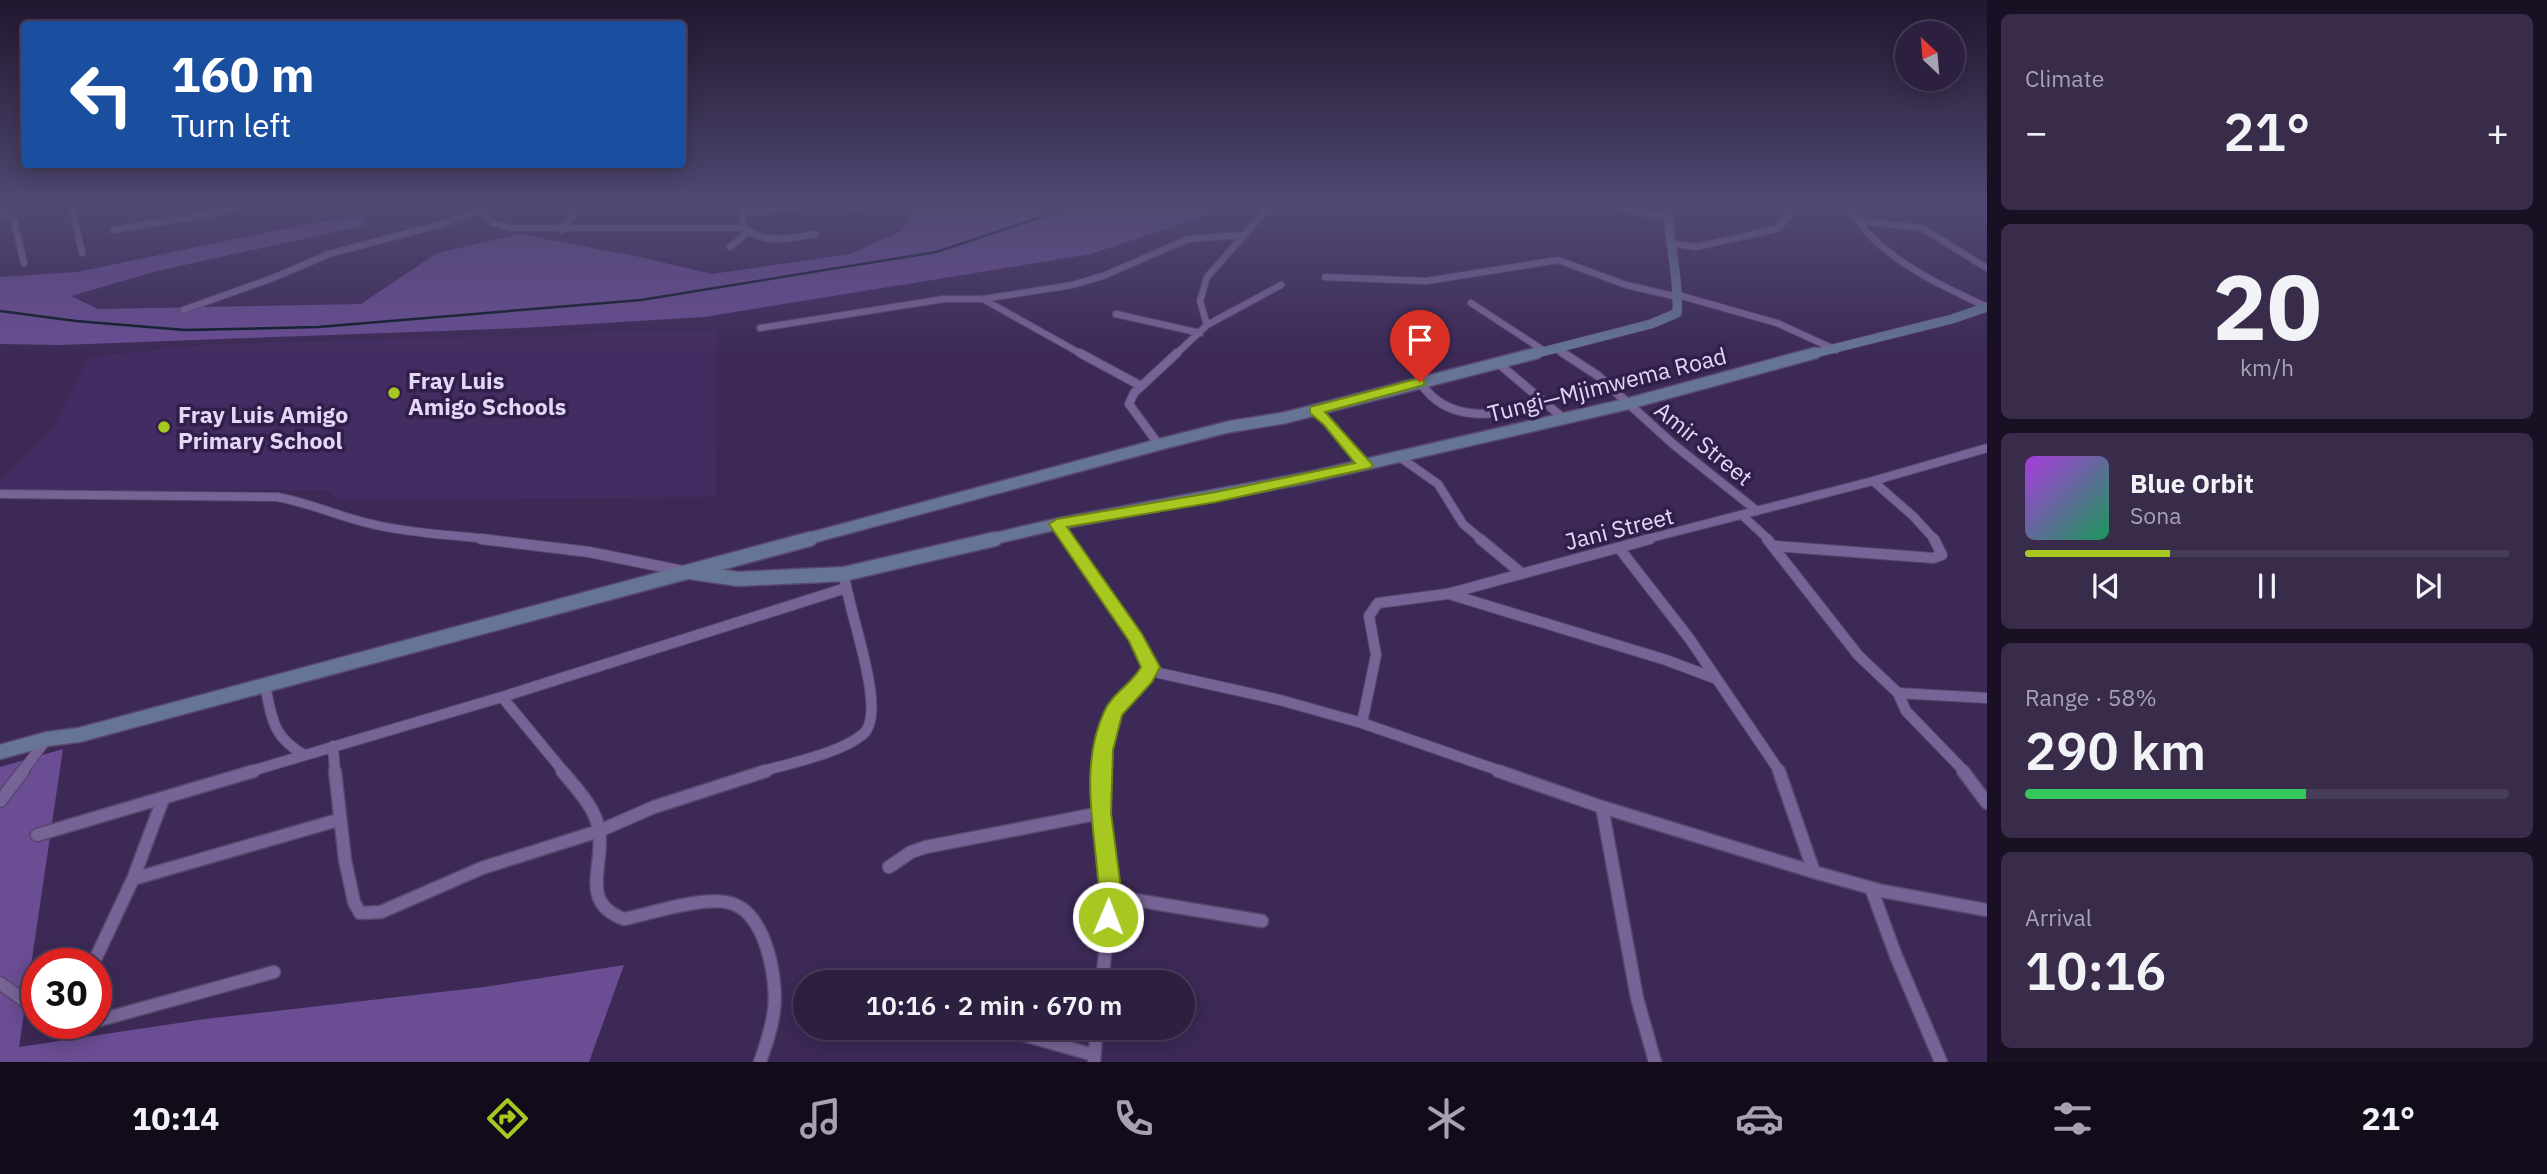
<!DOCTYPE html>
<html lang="en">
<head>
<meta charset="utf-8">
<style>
	body { margin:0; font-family:"IBM Plex Sans",sans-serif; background:#392c4b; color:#f1f3f6; height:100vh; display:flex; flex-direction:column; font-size:26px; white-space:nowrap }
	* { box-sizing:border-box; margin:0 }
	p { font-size:23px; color:#a7a2b1 }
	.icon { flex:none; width:38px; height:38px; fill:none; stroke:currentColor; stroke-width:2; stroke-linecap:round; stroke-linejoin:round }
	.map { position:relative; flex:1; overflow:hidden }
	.side { display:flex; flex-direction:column; gap:14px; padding:14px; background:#191123; width:560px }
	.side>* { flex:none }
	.hud { position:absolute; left:21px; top:21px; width:665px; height:147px; border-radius:7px; box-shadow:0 4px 18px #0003,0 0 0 2px #483d59; background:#1a4fa0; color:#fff; overflow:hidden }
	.needle { width:46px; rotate:334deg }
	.fabs { position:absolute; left:1895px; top:21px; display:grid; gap:14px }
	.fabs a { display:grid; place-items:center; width:70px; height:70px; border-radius:50%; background:#2d1f40; box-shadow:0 4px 18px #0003,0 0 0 2px #483d59; font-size:35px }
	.speed { position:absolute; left:21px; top:948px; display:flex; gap:14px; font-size:35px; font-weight:700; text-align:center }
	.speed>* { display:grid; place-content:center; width:91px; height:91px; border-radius:50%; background:#2d1f40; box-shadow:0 4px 18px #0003,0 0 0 2px #483d59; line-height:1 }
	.speed .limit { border:10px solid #d22; background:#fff; color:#111 }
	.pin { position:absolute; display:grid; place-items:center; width:60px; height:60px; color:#fff; margin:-72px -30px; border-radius:50% 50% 50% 0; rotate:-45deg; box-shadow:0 0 7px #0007 }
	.pin .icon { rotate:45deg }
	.me { position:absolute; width:77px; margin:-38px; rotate:1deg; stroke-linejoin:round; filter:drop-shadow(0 0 5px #0008) }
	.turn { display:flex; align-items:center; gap:24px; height:147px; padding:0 35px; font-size:32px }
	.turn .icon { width:91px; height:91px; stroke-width:2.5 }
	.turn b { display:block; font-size:49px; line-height:60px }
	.big { font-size:52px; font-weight:600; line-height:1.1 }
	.side .widget { flex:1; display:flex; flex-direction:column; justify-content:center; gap:10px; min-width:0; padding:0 24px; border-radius:10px; background:#392c4b }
	.side .dial { align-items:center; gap:0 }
	.dial b { font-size:91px; line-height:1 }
	.song { display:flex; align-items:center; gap:21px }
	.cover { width:84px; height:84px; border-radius:10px; background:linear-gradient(135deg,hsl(280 70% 55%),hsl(150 70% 35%)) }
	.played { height:7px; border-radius:4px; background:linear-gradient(90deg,#a6c821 30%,#483d59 30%) }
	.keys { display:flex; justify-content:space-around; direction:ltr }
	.heat { display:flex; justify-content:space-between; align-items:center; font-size:38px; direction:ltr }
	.charge { height:10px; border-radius:5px; background:linear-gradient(90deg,#34c759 58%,#483d59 0) }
	.trip { position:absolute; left:793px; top:970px; width:402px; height:70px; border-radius:35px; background:#2d1f40; box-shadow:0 4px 18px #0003,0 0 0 2px #483d59; font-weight:600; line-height:70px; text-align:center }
	.tab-bar { display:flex; height:112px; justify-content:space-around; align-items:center; background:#120c1a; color:#a7a2b1 }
	.tab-bar .icon { width:49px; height:49px }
	.tab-bar .active { color:#a6c821 }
	.tab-bar b { font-size:32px; color:#f1f3f6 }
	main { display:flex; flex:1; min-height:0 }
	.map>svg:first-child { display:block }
	.built { fill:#432c61 }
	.green { fill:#6a4d93 }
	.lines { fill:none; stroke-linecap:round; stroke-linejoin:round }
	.stream { stroke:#0b1a25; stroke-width:2.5 }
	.street-far3-casing { stroke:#58476e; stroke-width:8 }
	.street-far2-casing { stroke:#58476e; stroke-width:10 }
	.street-far1-casing { stroke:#58476e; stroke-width:12 }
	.street-casing { stroke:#58476e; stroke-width:15 }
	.secondary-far2-casing { stroke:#58476e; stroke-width:10 }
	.secondary-far1-casing { stroke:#58476e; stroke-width:14 }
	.secondary-casing { stroke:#58476e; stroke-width:17 }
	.street-far3 { stroke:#776496; stroke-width:6 }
	.street-far2 { stroke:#776496; stroke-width:8 }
	.street-far1 { stroke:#776496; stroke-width:10 }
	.street { stroke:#776496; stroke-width:12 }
	.secondary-far2 { stroke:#667593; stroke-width:9 }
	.secondary-far1 { stroke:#667593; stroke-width:11 }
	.secondary { stroke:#667593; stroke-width:14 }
	.route { fill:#a6c821; stroke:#6c8215; stroke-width:2 }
	.poi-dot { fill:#a6c821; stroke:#321e4b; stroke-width:2.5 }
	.labels { text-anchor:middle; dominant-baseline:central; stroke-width:7; stroke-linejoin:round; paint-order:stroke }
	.poi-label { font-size:23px; font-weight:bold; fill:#e2d8f5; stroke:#321e4b; text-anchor:start }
	.street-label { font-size:23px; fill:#e2d8f5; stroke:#321e4b }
</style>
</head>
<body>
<main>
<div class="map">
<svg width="1987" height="1062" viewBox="0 0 1987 1062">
	<rect width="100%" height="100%" fill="#3c2956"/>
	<path class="built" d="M717,330l-1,167 -379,3 -11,-10 -326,1v-11l53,-52 35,-71 114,-12z"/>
	<path class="green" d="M930,206h303l-142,48 -387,63 -183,11 -460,17 -61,-1v-67l77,-5 226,-47 59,-8 4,8 -209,46 -86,25 27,13 263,-5 76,-51 83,-19 120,23 72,17 138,-20 51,-23 12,-18z
		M63,749l-44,298 186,-28 279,-32 140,-22 -35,97h-589v-295z"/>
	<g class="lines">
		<path class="stream" d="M0,311l76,10 109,9 133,-3 323,-27 295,-48 139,-46"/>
		<defs>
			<path id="street-far3" d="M0,206l14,15 10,42
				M72,206l10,47
				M742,206l2,22c21,17 47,10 71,6
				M850,206l12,3
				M1613,206l55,12
				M1847,206c7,8 13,18 20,26 31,34 79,56 120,75
				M227,210l15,-4
				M481,210l12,13 18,5h233
				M743,213l63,-7
				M1859,221l63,7 65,40
				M113,230l108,-18 6,-2 -1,-4
				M562,230l17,-24
				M1669,243l27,4 80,-18 13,-12 -4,-11
				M730,247l18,-15
				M1325,277l101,4 132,-21 68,25 52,12
				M1678,295l99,28 59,27
				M983,299l100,56
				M1471,303l75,49
				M183,310l90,-32 56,-24 113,-30 48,-18
				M1116,314l84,19
				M1207,325l-7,-24 7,-24 63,-71
				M760,328l184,-29h39l89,-14 31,-9 85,-37 56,-4
				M1556,349l9,6
				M1175,355l32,-30 74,-40"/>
			<path id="street-far2" d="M1080,353l61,33
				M1563,353l34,22 76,69 84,67
				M1498,363l65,55
				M1420,382c29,45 80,32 125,22
				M1315,410l14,12 36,43
				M1159,445l-30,-41 5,-11 43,-40
				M1398,456l40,28 25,40 19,16
				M1873,481l40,35 22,24
				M0,494l277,3c34,6 65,21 99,28 38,9 80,10 119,15
				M1743,516l26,24
				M1057,524l11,16
				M1643,540l230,-59 114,-33"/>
			<path id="street-far1" d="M481,539l108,13 94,19
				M1067,539l69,99 15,29c-28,44 -49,45 -51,105
				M1480,539l40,33
				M1767,539l91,116 40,38 8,18 59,61
				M1775,546l158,12 9,-3 -8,-16
				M1619,548l70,90 91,134
				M1449,594l217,66 48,18
				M1151,667l8,6 121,27 82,23 141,49
				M265,685c7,34 7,51 39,70
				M1898,693l89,5
				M502,697l62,75
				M1362,723l14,-68 -7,-39 9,-13 69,-9 203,-55
				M333,746l2,26
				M22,772l24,-32
				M248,772l254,-75 341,-108
				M760,772c30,-9 78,-18 102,-37 28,-20 -15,-126 -18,-161"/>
			<path id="street" d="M335,771l10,89 9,42 6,11 21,-1 101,-44 117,-37 55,-24 112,-36
				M562,771c14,17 33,36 37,59 6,36 -21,72 25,89 29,-6 78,-23 106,-16 36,9 48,77 44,107 -2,18 -8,35 -14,52
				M1100,771l11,126 -9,85
				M1498,771l104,36 212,65 68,19 105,19
				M1779,771l35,101
				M1963,771l24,32
				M0,801l23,-30
				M1602,807l35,191 18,64
				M37,835l217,-64
				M889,867l22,-15 15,-5 175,-34
				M133,879l205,-59
				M1871,888l25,68 45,106
				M1111,896l151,25
				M93,964l40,-85 30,-80
				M0,983l37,27
				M96,1021l178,-49
				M55,1024l5,4 26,-4
				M995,1027l99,28
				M1094,1062l3,-35"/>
			<path id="secondary-far2" d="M1530,355l121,-31 26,-11c2,-35 -8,-71 -10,-107
				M1808,355l144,-36 35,-12"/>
			<path id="secondary-far1" d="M803,540l358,-96 67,-17 56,-9 253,-65
				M988,540l69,-16 249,-46 321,-74 188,-51"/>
			<path id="secondary" d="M690,572l48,7 106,-5 151,-35
				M0,752l47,-13 32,-4 731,-196"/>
		</defs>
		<use href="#street-far3" class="street-far3-casing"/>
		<use href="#street-far2" class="street-far2-casing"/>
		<use href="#street-far1" class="street-far1-casing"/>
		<use href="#street" class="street-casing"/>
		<use href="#secondary-far2" class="secondary-far2-casing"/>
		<use href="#secondary-far1" class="secondary-far1-casing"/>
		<use href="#secondary" class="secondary-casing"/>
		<use href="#street-far3" class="street-far3"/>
		<use href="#street-far2" class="street-far2"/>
		<use href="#street-far1" class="street-far1"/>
		<use href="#street" class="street"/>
		<use href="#secondary-far2" class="secondary-far2"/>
		<use href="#secondary-far1" class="secondary-far1"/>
		<use href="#secondary" class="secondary"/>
	</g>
	<linearGradient id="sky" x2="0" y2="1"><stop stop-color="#21172f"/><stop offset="0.58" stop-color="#504973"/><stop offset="1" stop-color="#504973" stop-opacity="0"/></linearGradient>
	<rect width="1987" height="355" fill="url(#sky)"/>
	<path class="route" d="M1420,378l4,2v5l-99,27 45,50 3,3 -3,3 -154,34 -149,25 75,107 18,33 -8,15 -30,33 -9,35 -2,63 11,83 -6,29 -8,3 -8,-3c-4,-11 0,-21 -1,-32 -3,-59 -21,-124 5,-181 8,-19 28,-28 37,-45l-12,-26 -80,-117 8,-5 159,-27 139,-29 -31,-38 -14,-12v-6z"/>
	<g class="poi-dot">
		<circle cx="394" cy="393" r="7"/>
		<circle cx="164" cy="427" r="7"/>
	</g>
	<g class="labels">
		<g class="poi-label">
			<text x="408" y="380">Fray Luis<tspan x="408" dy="26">Amigo Schools</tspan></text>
			<text x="178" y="414">Fray Luis Amigo<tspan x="178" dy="26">Primary School</tspan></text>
		</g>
		<g class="street-label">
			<text transform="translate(1607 384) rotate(-14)">Tungi—Mjimwema Road</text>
			<text transform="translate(1704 443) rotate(39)">Amir Street</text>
			<text transform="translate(1619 528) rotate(-14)">Jani Street</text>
		</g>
	</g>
</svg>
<div class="fabs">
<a><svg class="needle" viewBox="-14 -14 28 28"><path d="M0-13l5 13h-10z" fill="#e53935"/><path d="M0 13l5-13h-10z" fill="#a7a2b1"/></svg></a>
</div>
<div class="speed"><div class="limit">30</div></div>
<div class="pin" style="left:1420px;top:382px;background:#d93025"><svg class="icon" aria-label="arrive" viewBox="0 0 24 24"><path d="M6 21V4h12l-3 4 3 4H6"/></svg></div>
<svg class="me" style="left:1108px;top:917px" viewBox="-20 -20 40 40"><circle r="17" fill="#a6c821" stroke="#fff" stroke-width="3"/><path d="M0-11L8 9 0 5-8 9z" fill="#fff"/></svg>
<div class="trip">10:16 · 2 min · 670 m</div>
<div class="hud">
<div class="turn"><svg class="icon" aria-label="left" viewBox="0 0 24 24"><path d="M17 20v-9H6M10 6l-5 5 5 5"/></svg><div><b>160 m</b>Turn left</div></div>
</div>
</div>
<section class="side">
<div class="widget"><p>Climate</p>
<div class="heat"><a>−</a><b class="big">21°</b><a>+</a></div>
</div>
<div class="widget dial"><b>20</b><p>km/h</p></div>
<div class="widget">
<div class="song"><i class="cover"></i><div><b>Blue Orbit</b><p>Sona</p></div></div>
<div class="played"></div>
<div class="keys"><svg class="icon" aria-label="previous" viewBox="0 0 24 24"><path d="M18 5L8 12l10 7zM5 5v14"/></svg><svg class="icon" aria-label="pause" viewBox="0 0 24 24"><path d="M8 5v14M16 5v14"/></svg><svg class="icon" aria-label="next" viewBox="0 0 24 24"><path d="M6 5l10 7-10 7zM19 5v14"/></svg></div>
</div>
<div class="widget"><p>Range · 58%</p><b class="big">290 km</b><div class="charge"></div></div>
<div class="widget"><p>Arrival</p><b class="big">10:16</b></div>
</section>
</main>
<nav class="tab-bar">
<b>10:14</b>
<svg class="icon active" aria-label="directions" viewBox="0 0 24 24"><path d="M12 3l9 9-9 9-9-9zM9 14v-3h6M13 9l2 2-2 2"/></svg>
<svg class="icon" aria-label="music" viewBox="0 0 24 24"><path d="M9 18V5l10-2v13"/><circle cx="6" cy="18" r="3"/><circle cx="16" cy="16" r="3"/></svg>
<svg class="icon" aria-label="phone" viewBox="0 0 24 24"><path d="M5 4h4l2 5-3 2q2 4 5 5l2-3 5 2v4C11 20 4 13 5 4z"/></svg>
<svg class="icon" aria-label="climate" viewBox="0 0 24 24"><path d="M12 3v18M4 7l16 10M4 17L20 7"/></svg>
<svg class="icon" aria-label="car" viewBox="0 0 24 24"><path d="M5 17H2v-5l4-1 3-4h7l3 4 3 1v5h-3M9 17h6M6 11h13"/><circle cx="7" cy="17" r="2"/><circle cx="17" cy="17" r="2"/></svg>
<svg class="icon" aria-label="filters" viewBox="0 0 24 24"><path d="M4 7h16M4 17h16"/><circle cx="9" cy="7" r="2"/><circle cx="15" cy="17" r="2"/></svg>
<b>21°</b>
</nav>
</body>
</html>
